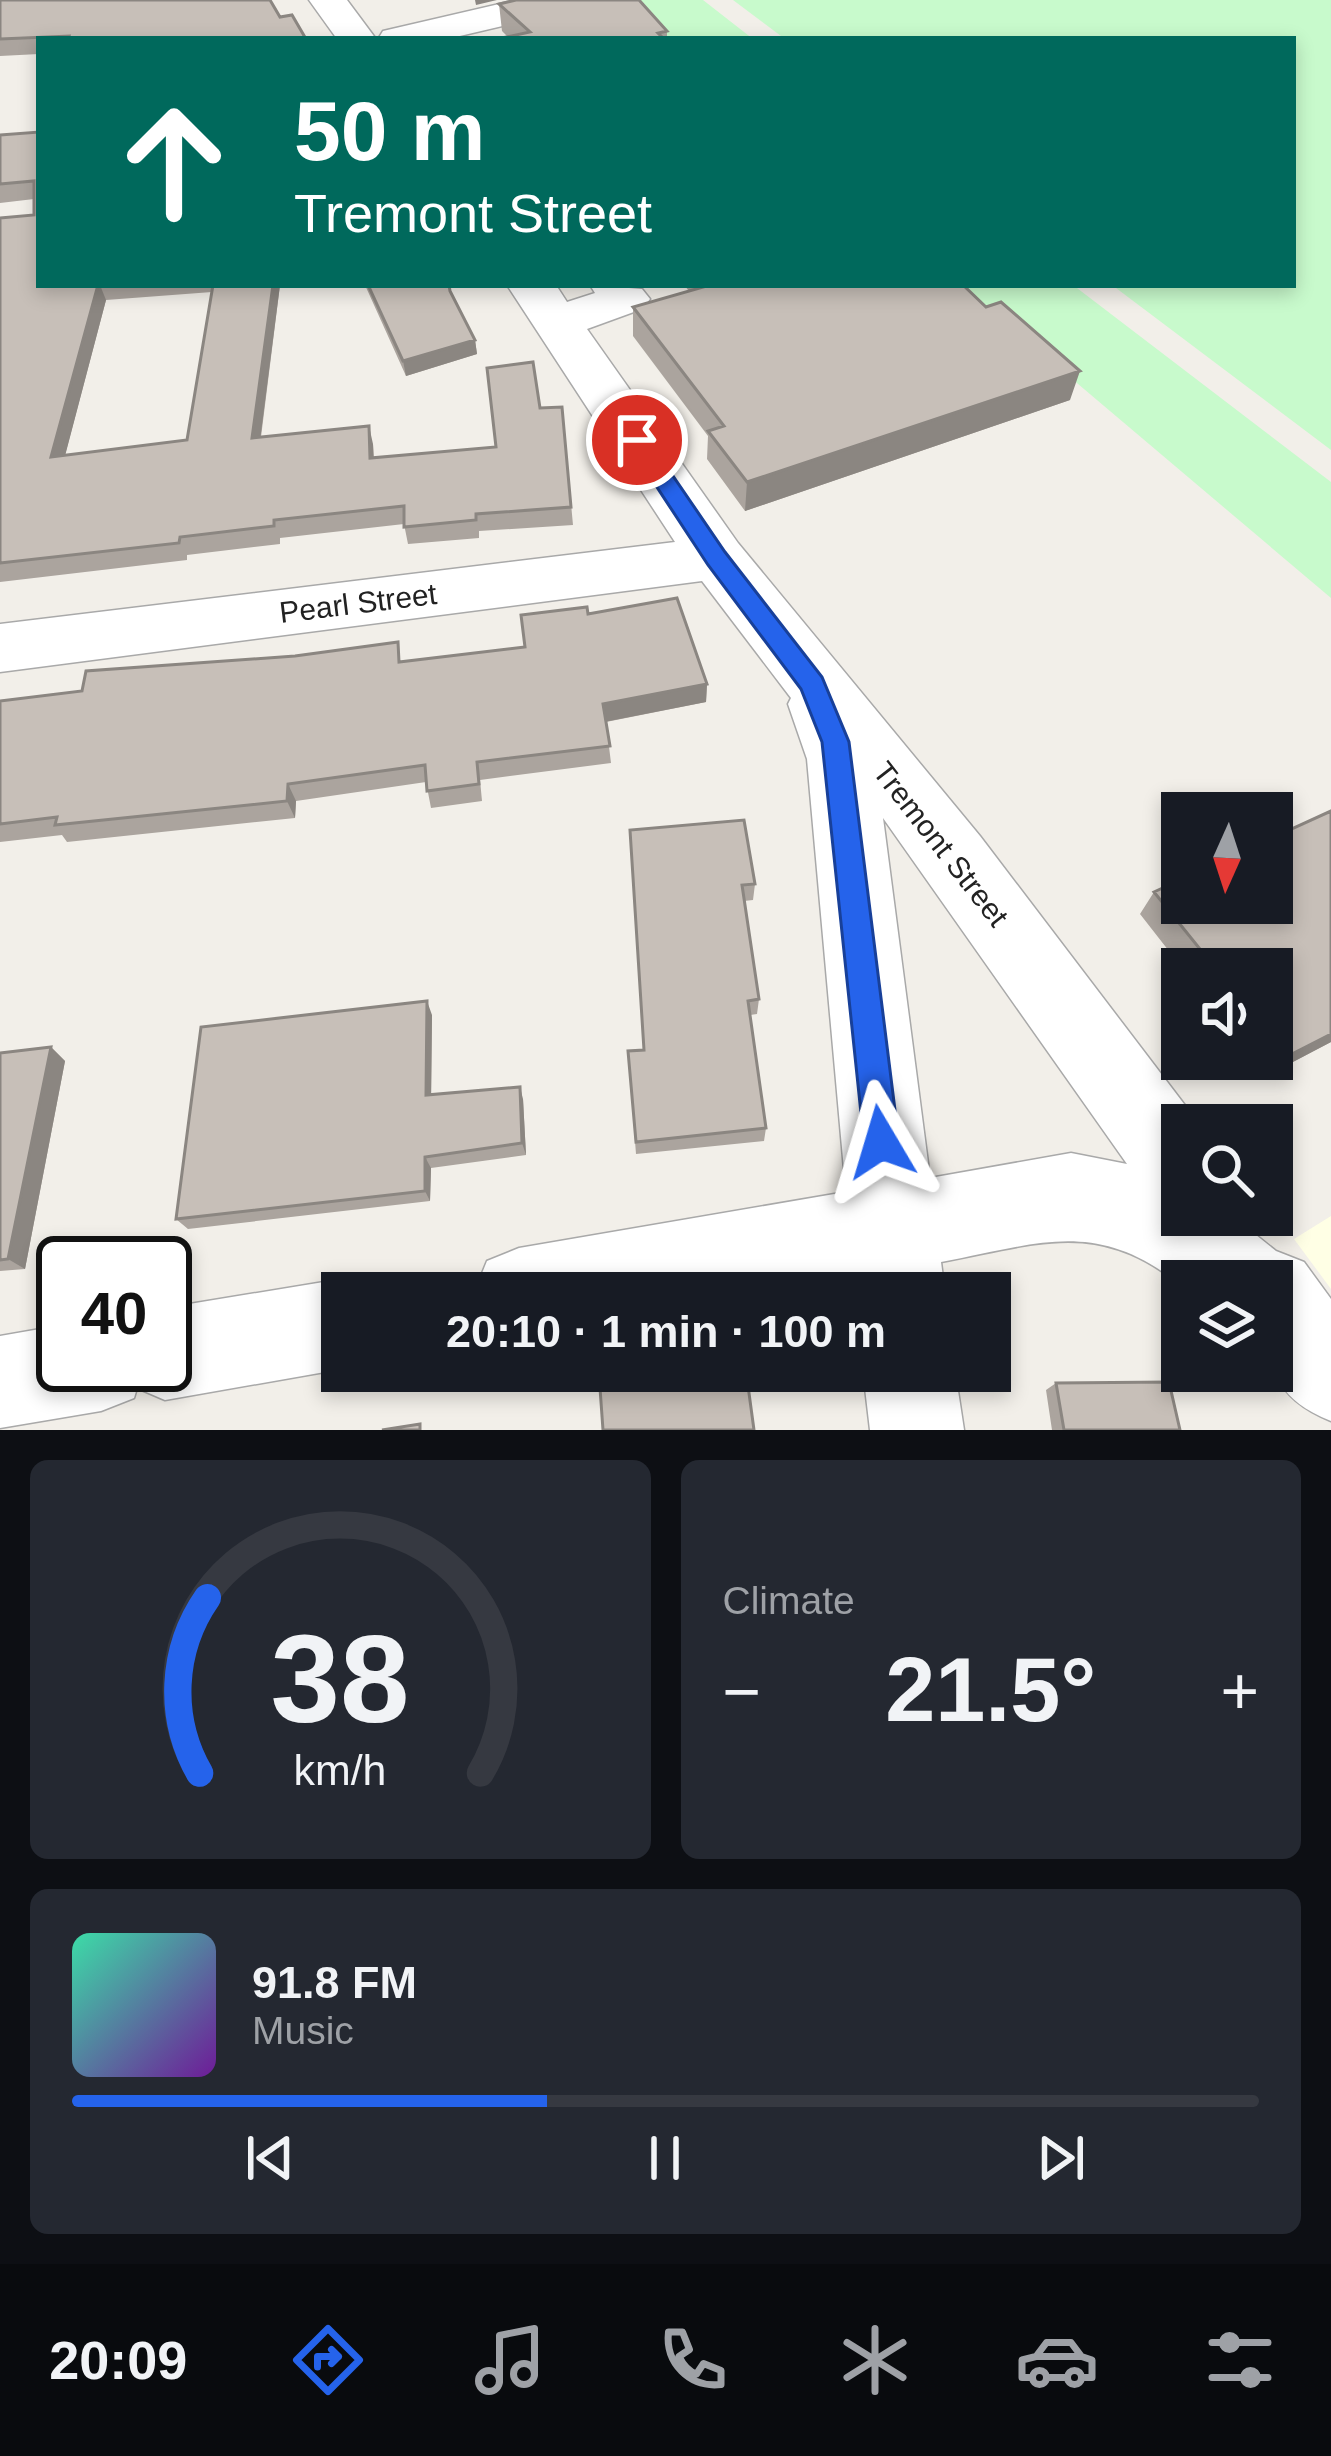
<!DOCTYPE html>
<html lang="en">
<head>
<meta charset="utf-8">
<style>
	body { margin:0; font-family:Arial,sans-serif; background:#242831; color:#f1f3f6; height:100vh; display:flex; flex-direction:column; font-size:45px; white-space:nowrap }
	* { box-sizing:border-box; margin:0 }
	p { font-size:39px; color:#9ea1a6 }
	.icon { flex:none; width:66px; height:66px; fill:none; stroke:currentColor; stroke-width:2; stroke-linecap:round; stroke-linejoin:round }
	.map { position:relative; height:1430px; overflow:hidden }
	.panel { display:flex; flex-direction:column; gap:30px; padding:30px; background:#0d0f14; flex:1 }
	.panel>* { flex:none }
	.top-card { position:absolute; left:36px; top:36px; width:1260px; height:252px; border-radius:0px; box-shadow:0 6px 18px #0003; background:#00695c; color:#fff; overflow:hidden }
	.needle { width:78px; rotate:183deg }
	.fabs { position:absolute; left:1161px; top:792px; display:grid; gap:24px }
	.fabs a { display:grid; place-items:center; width:132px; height:132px; border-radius:0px; background:#171b24; box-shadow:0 6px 18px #0003; font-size:60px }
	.speed { position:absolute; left:36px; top:1236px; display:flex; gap:24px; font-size:60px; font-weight:700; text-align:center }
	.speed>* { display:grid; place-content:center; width:156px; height:156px; border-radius:50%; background:#171b24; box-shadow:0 6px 18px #0003; line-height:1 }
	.speed .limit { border:6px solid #111; border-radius:18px; background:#fff; color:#111 }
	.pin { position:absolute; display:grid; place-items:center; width:102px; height:102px; color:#fff; margin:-51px; border:6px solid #fff; border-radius:50%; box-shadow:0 3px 12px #0007 }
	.me { position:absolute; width:132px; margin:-66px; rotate:353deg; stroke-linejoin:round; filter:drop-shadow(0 0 9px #0008) }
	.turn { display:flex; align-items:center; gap:42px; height:252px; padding:0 60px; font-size:54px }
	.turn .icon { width:156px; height:156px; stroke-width:2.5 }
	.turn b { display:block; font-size:84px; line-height:102px }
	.big { font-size:90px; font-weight:700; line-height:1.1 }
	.panel .card { flex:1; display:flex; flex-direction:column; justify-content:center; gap:18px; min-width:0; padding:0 42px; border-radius:18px; background:#242831 }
	.panel .dial { align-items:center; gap:0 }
	.dial svg { height:312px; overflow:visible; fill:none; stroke:#363941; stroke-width:7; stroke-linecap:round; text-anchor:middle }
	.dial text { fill:#f1f3f6; stroke:none }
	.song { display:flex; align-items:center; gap:36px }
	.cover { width:144px; height:144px; border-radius:18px; background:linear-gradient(135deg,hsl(160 70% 55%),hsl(280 70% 35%)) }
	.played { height:12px; border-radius:6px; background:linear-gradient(90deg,#2563eb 40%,#363941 40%) }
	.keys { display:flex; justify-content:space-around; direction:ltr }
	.heat { display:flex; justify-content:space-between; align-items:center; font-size:66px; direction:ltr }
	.panel .tiles { flex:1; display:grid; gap:30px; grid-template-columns:1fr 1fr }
	.card:last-child { grid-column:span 2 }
	.trip { position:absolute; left:321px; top:1272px; width:690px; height:120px; border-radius:0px; background:#171b24; box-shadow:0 6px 18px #0003; font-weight:700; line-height:120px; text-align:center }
	.tabs { display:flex; height:192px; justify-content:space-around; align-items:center; background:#090b0e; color:#9ea1a6 }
	.tabs .icon { width:84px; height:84px }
	.tabs .on { color:#2563eb }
	.tabs b { font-size:54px; color:#f1f3f6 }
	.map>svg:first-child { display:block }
	.education { fill:#ffffe5 }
	.park { fill:#c8facc }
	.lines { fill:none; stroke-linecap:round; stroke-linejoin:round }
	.minor-casing { stroke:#a9a9a9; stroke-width:3 }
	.minor { fill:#fff; fill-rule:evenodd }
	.wall { fill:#aba49e; fill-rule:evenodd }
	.shaded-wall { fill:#8b8681 }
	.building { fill:#c7bfb8; stroke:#8b8681; stroke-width:3 }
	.route { fill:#2563eb; stroke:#184099; stroke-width:3 }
	.labels { text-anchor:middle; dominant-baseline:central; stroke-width:12; stroke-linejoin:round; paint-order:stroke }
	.street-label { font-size:30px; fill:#222; stroke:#fff }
</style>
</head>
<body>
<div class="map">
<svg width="1331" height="1430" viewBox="0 0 1331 1430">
	<rect width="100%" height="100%" fill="#f2efe9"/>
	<path class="education" d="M1331,1216v73l-37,-50z"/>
	<path class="park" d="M618,0h85l50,39h-83z
		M733,0h598v450l-219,-165h181v-246h-508z
		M961,285h112l258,197v116z"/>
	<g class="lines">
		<defs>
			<path id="minor" d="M309,0h38l29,39h-39z
				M517,0h68l-6,8 -132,31h-69l5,-8z
				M507,285h49l11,17 28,-9 -5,-8 52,4 8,10 -8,10 -55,20 151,214 242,293 220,289h-18v90h49l45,36 28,11 27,37v122c-74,-30 -59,-71 -59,-140h-90v5c-86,-69 -143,-42 -241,-24l4,31h-90l-1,-15 -86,15h-294l13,-32 32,-13 327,-56 -39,-433 -19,-55 3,-6 -89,-117 -702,91v-48l675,-82zM883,818l244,346 -56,-11 -141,25z
				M342,1279l32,14h-32v76l-177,31 -28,-12 -3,10 -33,13 -101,17v-92l63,-11v40h102v-57z
				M863,1371h92l9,59h-94z"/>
		</defs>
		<use href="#minor" class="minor-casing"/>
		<use href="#minor" class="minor"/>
	</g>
	<path class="wall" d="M0,0l280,17 26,22h-267v15l-39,2z
		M499,4l168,27v8h-170l11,-2 -6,-6z
		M39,132v153h241l-19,152 112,7 1,14 122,-11 44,-39 22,-1 11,118 -94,6v7l-71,6 -4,-20 -124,14v6l-93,11v5l-187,22v-364l34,-3v-16l-34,4v-68zM212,292l-25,148 -122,15 41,-155z
		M365,285h84l1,6 25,49 2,14 -71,22z
		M684,285h279l107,115 -325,111 -38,-52 1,-23 -75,-100v-29l56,-16z
		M588,614l119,70 -1,18 -100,20 5,41 -131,17 2,21 -51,7 -5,-26 -130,19 -1,17 -228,24 -5,-7 -62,7v-141l403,-39 122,-15z
		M1331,811v231l-65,34 -13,-17h19v-90h-89l-43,-55 14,-22z
		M744,820l11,64 -2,16 -9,1 15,98 -2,15 -7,1 16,113 -2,13 -128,13 -8,-103 16,-1z
		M432,1015l-1,80 92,4 3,56 -95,13 -1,33 -242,28 -12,-10z
		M51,1047l14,14 -40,208 -25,2v-218z
		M1056,1383l124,47h-128l-6,-40z"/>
	<path class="shaded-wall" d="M475,0h22l-21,5z
		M98,285h2l6,15 -46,175 -9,-18z
		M273,285h7l-22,171 -6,-18z
		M475,340l2,14 -71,22 -3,-15z
		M1080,371l-10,29 -325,111 2,-29z
		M369,426l4,18 1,32 -4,-18z
		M707,684l-1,18 -102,20 -1,-18z
		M288,784l8,17 -1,17 -8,-17z
		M427,1001l5,14 -1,93 -5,-13z
		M1331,1034v8l-65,34 20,-19z
		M51,1047l14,14 -40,208 -17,-10z
		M520,1087l3,12 3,56 -4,-12z
		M425,1157l6,11 -1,33 -5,-10z"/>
	<path class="building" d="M0,0h270l10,17 12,-2 14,24h-238l1,-3 -69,3z
		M516,0h123l28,31 -9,2 6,6h-167l33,-7 -31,-28z
		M39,132v153h59l-47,172 136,-17 26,-155h60l-21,153 117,-12 1,32 126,-11 -9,-79 46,-6 7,46 22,-1 9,100 -95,7v6l-72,7v-21l-130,14v6l-94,11 -1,6 -179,20v-345l34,-3v-34l-34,3v-49z
		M368,285h81l1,6 25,49 -72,21z
		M710,285h253l23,22 15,-5 79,69 -333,111 -39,-51 16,-5 -91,-119z
		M677,598l30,86 -104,20 7,42 -133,16 2,22 -52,7 -2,-26 -137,19 -1,17 -232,24 2,-8 -57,7v-123l82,-10 4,-20 209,-15 103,-14 1,20 126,-15 -4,-32 66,-8 1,7z
		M1331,811v223l-45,23 -14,-17v-71h-56l-62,-77 28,-13v24h90v-65z
		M744,820l11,64 -13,1 17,114 -11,2 18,127 -130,14 -8,-91 16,-1 -14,-220z
		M427,1001l-1,94 94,-8 2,56 -97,14v34l-249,28 25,-192z
		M51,1047l-43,212 -8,1v-207z
		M621,1371h125l8,59h-151l-4,-56z
		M1169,1382l11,48h-116l-8,-47z
		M420,1424v6h-38z"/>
	<path class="route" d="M637,433l8,2 80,117 97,125 27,65 50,400 -5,13 -13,5 -12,-5 -5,-13 -42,-400 -21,-53 -93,-124 -82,-125z"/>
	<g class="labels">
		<g class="street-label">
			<text transform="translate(358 603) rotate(-7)">Pearl Street</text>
			<text transform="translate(941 844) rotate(52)">Tremont Street</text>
		</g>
	</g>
</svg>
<div class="fabs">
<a><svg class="needle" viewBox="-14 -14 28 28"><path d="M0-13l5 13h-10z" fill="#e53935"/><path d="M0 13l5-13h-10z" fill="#9ea1a6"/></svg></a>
<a><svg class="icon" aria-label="sound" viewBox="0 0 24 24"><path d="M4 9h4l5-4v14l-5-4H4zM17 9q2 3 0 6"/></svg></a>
<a><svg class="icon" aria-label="search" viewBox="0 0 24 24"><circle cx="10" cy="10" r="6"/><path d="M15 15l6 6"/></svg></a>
<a><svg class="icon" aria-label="layers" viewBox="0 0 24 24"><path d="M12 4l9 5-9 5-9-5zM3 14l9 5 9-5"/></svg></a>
</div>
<div class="speed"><div class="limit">40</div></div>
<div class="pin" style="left:637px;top:440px;background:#d93025"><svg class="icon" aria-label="arrive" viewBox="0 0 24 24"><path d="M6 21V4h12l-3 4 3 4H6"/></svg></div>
<svg class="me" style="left:881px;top:1142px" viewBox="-20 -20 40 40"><path d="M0-17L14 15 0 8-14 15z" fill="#2563eb" stroke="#fff" stroke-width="4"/></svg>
<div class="trip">20:10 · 1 min · 100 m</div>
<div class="top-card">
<div class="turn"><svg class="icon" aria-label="ahead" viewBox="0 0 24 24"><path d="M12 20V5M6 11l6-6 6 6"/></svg><div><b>50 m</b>Tremont Street</div></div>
</div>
</div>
<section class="panel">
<div class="tiles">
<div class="card dial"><svg viewBox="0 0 100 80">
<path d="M14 69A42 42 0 1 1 86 69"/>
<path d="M14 69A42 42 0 0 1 16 24" stroke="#2563eb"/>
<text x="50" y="56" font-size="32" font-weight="700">38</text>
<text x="50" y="72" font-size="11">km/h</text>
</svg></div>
<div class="card"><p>Climate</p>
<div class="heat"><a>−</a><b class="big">21.5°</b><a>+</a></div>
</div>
<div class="card">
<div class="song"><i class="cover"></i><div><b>91.8 FM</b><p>Music</p></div></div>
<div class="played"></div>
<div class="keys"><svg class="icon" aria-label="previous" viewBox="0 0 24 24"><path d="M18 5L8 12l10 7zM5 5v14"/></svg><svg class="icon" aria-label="pause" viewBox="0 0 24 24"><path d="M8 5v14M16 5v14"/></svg><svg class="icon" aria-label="next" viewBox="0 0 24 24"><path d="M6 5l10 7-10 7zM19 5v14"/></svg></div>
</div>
</div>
</section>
<nav class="tabs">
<b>20:09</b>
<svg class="icon on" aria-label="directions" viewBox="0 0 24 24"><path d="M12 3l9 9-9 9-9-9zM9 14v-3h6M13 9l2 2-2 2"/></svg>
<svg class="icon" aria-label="music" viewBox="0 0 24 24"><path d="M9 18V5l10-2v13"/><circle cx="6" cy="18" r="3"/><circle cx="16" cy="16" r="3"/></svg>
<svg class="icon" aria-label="phone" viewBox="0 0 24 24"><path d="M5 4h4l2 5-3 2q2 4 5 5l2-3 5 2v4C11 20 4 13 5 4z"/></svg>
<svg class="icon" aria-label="climate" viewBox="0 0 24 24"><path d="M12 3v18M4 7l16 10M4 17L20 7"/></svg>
<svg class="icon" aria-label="car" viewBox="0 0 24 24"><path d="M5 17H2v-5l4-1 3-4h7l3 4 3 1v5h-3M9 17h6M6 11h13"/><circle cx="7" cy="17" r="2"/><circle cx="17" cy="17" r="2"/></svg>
<svg class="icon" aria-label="filters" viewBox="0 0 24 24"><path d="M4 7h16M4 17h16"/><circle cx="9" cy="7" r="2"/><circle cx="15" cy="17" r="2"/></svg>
</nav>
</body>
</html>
